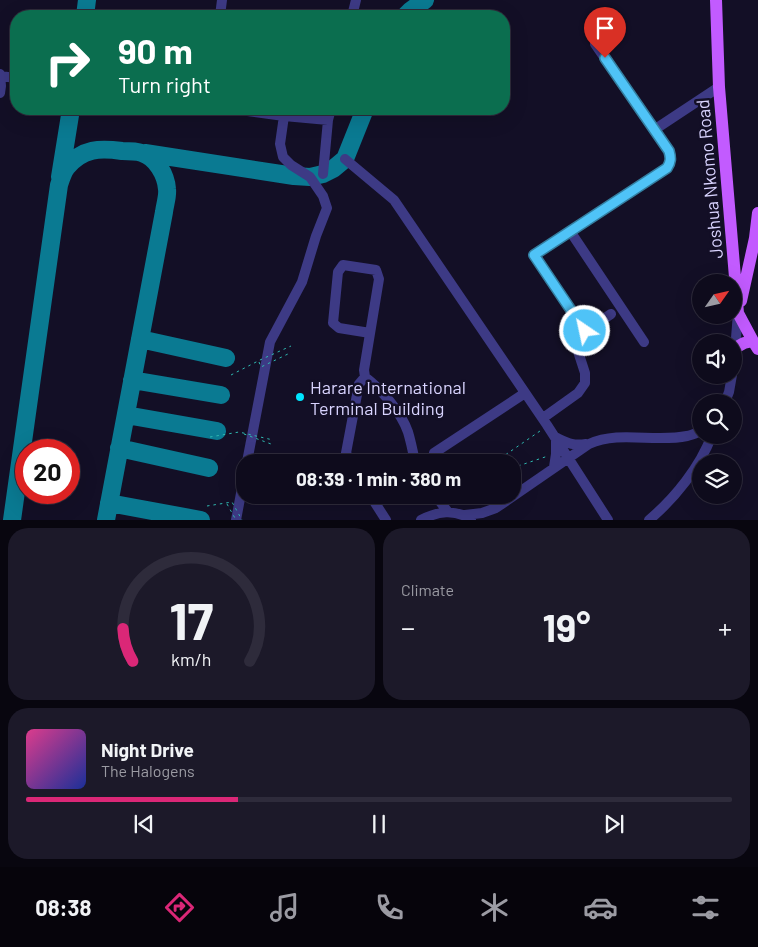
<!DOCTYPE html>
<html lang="en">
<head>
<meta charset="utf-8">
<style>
	body { margin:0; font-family:Barlow,sans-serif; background:#1c1929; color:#f1f3f6; height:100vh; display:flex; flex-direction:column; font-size:19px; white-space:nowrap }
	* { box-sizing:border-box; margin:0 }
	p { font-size:16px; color:#9b9ba3 }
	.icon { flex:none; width:28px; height:28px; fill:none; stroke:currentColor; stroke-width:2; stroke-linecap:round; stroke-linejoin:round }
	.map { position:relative; height:520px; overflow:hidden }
	.panel { display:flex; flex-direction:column; gap:8px; padding:8px; background:#08060f; flex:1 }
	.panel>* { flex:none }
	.top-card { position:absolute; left:10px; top:10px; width:500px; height:105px; border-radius:20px; box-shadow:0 5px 20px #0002,0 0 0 1px #2e2b3b; background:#0b6e4f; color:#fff; overflow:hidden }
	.needle { width:32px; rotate:56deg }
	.buttons { position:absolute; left:692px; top:274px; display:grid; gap:10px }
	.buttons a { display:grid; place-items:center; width:50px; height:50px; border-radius:50%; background:#0e0b1c; box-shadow:0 5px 20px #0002,0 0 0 1px #2e2b3b; font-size:25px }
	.speed { position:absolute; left:15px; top:439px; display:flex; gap:10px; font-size:25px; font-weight:700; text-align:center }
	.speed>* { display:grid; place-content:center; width:65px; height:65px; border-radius:50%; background:#0e0b1c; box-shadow:0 5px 20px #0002,0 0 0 1px #2e2b3b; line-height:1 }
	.speed .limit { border:8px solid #d22; background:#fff; color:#111 }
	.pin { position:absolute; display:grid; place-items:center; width:42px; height:42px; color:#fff; margin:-51px -21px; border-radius:50% 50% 50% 0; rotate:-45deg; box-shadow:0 0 5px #0007 }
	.pin .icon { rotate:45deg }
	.me { position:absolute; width:55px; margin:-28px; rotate:326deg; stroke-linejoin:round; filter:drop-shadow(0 0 4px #0008) }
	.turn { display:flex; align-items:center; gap:18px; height:105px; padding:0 25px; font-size:22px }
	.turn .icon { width:65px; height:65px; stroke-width:2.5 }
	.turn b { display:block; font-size:35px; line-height:42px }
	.big { font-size:38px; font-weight:700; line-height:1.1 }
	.panel .widget { flex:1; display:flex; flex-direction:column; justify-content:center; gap:8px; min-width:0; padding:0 18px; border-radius:20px; background:#1c1929 }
	.panel .dial { align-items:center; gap:0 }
	.dial svg { height:130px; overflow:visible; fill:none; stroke:#2e2b3b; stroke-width:7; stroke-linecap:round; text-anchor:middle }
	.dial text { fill:#f1f3f6; stroke:none }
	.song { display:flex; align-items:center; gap:15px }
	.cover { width:60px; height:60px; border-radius:8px; background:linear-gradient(135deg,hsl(330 70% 55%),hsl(230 70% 35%)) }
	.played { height:5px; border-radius:2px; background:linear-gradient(90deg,#db2777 30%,#2e2b3b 30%) }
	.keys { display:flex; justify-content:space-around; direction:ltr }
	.heat { display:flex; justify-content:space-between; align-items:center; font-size:28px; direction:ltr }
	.panel .tiles { flex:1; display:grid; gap:8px; grid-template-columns:1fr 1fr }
	.widget:last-child { grid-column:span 2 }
	.trip { position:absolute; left:236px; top:454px; width:285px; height:50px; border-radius:20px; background:#0e0b1c; box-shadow:0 5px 20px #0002,0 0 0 1px #2e2b3b; font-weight:700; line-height:50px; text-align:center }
	.tab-bar { display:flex; height:80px; justify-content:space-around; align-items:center; background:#06040b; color:#9b9ba3 }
	.tab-bar .icon { width:35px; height:35px }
	.tab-bar .current { color:#db2777 }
	.tab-bar b { font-size:22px; color:#f1f3f6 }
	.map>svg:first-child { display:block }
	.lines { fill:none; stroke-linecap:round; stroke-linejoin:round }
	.taxiway { stroke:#0a7a92; stroke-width:18 }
	.path { stroke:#2fb8b0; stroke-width:1; stroke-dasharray:2.5 4; stroke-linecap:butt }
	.minor { stroke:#3d3a85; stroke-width:10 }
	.major { stroke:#c25bff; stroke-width:12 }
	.path-bridge { stroke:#2fb8b0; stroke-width:1; stroke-dasharray:2.5 4; stroke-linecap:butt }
	.route-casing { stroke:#337fa1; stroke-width:12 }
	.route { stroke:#4fc3f7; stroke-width:9 }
	.poi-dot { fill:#00e5ff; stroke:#130f26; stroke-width:2 }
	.labels { text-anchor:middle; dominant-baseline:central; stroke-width:5; stroke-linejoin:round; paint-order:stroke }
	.street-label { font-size:18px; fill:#d9d4ff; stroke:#130f26 }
	.poi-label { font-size:18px; fill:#d9d4ff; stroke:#130f26; text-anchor:start }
</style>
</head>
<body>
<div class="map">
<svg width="758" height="520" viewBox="0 0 758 520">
	<rect width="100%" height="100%" fill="#130f26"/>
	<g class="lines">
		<path class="taxiway" d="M85,16l2,-16
			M405,16l5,-5 15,-11
			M145,153l149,23 16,1 13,-3 10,-5 12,-10 20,-50
			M60,177l11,-68
			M140,339l86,19
			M132,380l89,15
			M126,415l91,16
			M119,448l90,20
			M109,503l92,17
			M12,520l47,-335c2,-6 4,-13 8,-18 16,-19 33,-19 55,-16 7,0 14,0 20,2 14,4 24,22 25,36 1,7 -2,15 -3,23l-58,308"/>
		<path class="path" d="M495,462l45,-31
			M512,468l36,-12"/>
		<path class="minor" d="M220,16l2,-16
			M352,16l4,-16
			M0,74l1,12 -1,7
			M0,76l16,2
			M233,109l51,7 44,4
			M654,130l65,-43
			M345,159l49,41 153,225 61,95
			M323,174l5,-54 3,-11
			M570,231l74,111
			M585,331l-51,-76 133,-87c4,-6 4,-10 2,-17l-74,-107
			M370,333l-31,-5 -6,-5 5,-51 5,-7 33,5 3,9 -15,91 1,7c16,12 36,35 43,55 3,10 5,20 7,30
			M734,363l4,-50
			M725,402l4,-10 3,-17
			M543,418l35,-25 7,-10v-10l-11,-34 37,-25
			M555,437c13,6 17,9 31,7
			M434,453l91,-60
			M247,462l23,-120 32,-60 14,-46 11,-28 -4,-12 -13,-19 -19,-12 -8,-8 -3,-13 4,-28
			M351,462l-5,-9 13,-69 6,-7
			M554,467l2,-13v-15
			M370,495l16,25
			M435,495l13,17
			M465,515l17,-2 14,-5 93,-64c31,-14 65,-1 98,-8 5,-1 9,-3 14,-5
			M236,520l9,-48
			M421,520c17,-9 33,-11 50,-1
			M649,520c26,-22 51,-53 63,-85"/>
		<path class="major" d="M716,0l3,87 19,226 15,28 5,8
			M741,301l14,-63 3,-25
			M735,348l9,-5 9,-2"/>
		<path class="path-bridge" d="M259,362l2,5 29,-14
			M231,375l29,-15 31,-14
			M244,434l27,10
			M210,437l29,-5 34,8
			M227,504l9,16
			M207,506l25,-4 10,18"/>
	</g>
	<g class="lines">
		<defs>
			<path id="route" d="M585,331l-51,-76 133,-87c4,-6 4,-10 2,-17l-64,-93"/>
		</defs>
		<use href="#route" class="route-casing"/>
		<use href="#route" class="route"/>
	</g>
	<circle class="poi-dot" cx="300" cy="397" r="5"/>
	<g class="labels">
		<g class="street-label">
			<text transform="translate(709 179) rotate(-95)">Joshua Nkomo Road</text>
		</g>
		<g class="poi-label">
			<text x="310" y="387">Harare International<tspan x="310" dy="21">Terminal Building</tspan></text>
		</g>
	</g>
</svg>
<div class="buttons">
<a><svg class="needle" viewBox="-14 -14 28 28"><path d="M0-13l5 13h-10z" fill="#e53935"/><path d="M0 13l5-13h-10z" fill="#9b9ba3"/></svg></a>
<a><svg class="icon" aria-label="sound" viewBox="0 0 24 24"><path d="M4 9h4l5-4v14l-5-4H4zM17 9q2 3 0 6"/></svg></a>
<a><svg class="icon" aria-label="search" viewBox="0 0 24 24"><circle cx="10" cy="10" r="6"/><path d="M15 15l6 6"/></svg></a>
<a><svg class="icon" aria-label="layers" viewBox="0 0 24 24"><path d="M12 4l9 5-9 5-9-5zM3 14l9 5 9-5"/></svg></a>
</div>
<div class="speed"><div class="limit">20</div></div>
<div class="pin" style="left:605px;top:58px;background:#d93025"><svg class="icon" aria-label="arrive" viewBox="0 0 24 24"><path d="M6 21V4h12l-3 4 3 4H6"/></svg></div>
<svg class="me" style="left:585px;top:331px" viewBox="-20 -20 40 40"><circle r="17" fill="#4fc3f7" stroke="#fff" stroke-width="3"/><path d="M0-11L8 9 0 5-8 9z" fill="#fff"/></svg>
<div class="trip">08:39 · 1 min · 380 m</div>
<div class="top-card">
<div class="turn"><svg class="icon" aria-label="right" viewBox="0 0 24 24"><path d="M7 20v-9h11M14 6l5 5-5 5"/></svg><div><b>90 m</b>Turn right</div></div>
</div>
</div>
<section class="panel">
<div class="tiles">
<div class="widget dial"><svg viewBox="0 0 100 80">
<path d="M14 69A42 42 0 1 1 86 69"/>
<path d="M14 69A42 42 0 0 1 8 49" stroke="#db2777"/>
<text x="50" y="56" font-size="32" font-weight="700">17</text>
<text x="50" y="72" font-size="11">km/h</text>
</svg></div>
<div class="widget"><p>Climate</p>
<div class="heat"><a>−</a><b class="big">19°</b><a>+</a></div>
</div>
<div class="widget">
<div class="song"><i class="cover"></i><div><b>Night Drive</b><p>The Halogens</p></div></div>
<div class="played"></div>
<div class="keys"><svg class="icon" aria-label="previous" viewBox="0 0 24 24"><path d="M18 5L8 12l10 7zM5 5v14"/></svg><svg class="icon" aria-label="pause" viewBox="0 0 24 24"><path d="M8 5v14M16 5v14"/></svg><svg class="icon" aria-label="next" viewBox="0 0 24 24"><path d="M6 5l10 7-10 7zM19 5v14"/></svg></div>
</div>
</div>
</section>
<nav class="tab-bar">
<b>08:38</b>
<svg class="icon current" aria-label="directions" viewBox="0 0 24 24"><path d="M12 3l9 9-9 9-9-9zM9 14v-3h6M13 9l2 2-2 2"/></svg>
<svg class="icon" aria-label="music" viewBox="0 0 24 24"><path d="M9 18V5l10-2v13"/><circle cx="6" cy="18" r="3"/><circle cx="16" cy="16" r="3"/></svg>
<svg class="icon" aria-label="phone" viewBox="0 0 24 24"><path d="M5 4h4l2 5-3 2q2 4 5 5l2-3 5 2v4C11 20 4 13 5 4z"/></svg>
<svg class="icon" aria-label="climate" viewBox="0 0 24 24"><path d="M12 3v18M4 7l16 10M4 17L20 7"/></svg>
<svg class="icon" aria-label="car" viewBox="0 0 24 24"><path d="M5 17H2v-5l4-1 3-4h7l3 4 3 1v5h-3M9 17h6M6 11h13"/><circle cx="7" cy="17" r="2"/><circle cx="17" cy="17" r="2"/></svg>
<svg class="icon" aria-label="filters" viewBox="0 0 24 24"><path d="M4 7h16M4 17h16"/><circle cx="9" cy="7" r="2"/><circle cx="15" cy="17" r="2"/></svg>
</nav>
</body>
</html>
